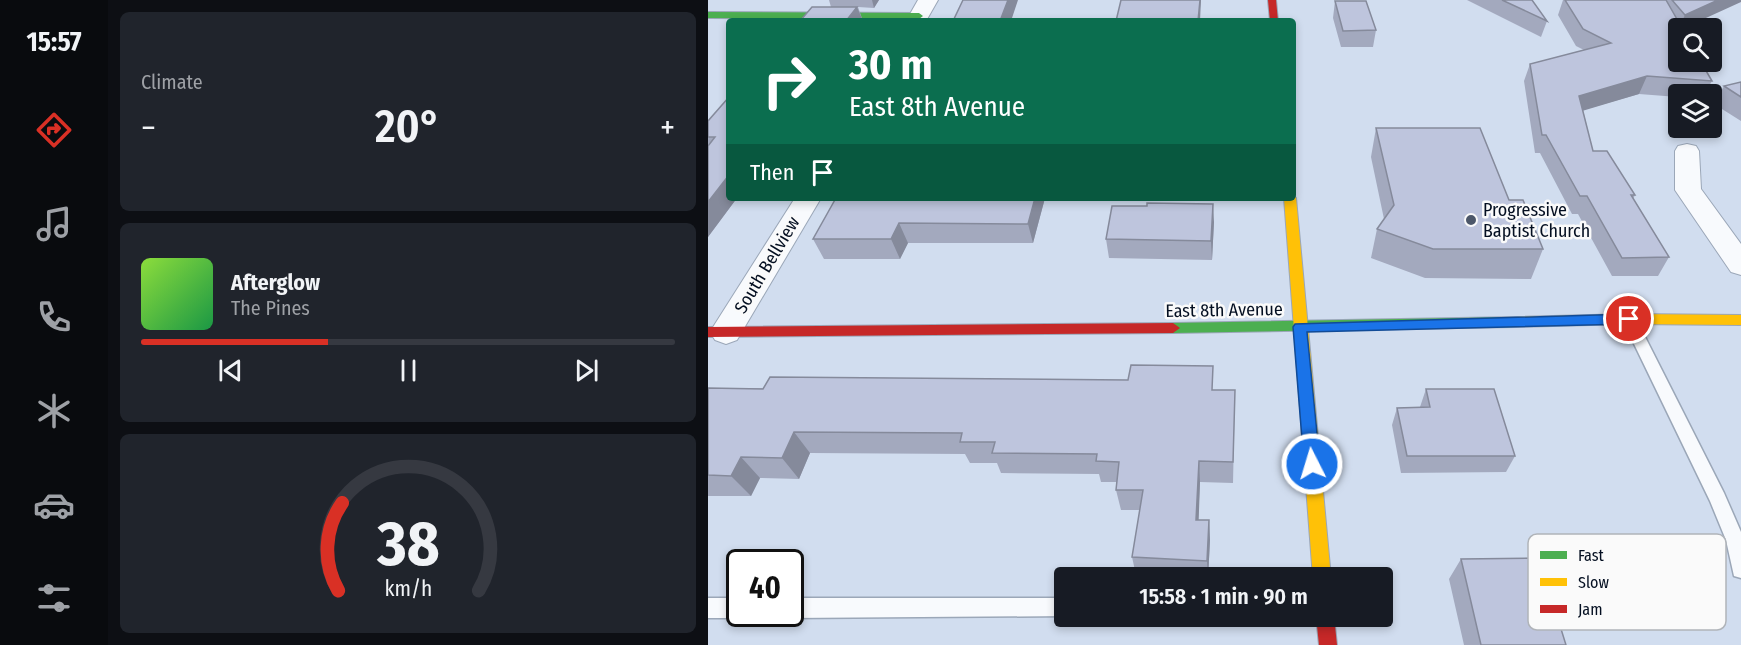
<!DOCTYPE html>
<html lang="en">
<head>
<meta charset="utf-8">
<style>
	body { margin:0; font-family:"Fira Sans Condensed",sans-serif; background:#20242c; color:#f1f3f6; height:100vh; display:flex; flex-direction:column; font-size:22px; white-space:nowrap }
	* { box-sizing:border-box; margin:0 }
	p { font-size:20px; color:#9ea1a6 }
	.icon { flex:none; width:33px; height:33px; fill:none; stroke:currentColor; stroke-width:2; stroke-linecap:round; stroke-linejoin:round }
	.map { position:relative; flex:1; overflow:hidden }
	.sheet { display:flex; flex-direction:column; gap:12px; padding:12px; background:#0d0f14; width:600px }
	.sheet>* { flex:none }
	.banner { position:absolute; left:18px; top:18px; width:570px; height:183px; border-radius:6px; box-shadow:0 3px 9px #0003; background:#0b6e4f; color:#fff; overflow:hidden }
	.buttons { position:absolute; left:960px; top:18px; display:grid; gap:12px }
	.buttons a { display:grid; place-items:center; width:54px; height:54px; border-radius:6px; background:#171b24; box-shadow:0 3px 9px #0003; font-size:30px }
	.speed { position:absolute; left:18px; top:549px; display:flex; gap:12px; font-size:30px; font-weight:700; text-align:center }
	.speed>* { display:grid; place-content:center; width:78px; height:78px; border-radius:50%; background:#171b24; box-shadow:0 3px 9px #0003; line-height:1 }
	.speed .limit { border:3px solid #111; border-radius:9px; background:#fff; color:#111 }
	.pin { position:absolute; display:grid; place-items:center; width:51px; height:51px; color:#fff; margin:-26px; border:3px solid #fff; border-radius:50%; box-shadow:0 2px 6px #0007 }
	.me { position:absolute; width:66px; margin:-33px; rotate:355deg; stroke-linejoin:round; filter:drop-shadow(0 0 4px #0008) }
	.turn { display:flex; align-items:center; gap:21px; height:126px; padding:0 24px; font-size:27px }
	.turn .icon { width:78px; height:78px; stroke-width:2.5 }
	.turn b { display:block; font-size:42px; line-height:51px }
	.then { display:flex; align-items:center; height:57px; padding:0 24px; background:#0003; gap:12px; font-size:22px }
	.big { font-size:45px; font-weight:600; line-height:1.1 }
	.sheet .tile { flex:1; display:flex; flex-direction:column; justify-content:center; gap:9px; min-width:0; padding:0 21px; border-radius:9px; background:#20242c }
	.sheet .dial { align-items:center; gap:0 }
	.dial svg { height:156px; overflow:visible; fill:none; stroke:#363941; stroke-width:7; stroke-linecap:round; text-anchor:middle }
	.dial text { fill:#f1f3f6; stroke:none }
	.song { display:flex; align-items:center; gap:18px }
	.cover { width:72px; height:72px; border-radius:9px; background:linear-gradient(135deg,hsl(90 70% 55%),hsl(140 70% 35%)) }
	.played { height:6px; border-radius:3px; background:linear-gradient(90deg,#d93025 35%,#363941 35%) }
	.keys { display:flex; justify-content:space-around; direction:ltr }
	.heat { display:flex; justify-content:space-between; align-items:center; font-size:33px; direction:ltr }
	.trip { position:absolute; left:346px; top:567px; width:339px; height:60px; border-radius:6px; background:#171b24; box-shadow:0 3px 9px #0003; font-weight:600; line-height:60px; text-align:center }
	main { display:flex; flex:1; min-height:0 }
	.dock { display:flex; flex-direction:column; width:108px; justify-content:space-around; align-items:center; background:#090b0e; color:#9ea1a6 }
	.dock .icon { width:42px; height:42px }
	.dock .selected { color:#d93025 }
	.dock b { font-size:27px; color:#f1f3f6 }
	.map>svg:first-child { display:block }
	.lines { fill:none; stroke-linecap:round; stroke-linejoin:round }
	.lane-casing { stroke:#9ba7b8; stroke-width:3 }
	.street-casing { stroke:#9ba7b8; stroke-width:2 }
	.fast-casing { stroke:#9ba7b8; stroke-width:2 }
	.slow-casing { stroke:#9ba7b8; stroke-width:2 }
	.jam-casing { stroke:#9ba7b8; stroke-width:2 }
	.lane { fill:#f8fafd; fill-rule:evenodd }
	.street { fill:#f8fafd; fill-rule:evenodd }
	.fast { fill:#4caf50; fill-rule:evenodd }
	.slow { fill:#ffc107; fill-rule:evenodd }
	.jam { fill:#c62828; fill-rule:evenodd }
	.wall { fill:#a3a9be }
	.shaded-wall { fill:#858a9b }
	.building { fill:#bec5dd; stroke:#858a9b; stroke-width:1.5 }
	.route { fill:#1a73e8; stroke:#114b97; stroke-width:1.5 }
	.poi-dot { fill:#4c5769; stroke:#fafafa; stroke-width:2 }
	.labels { text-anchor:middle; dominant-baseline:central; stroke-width:5; stroke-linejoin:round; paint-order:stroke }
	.poi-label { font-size:18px; fill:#040f21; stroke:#fafafa; text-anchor:start }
	.street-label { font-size:18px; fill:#040f21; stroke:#fafafa }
	.key { fill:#fafafa; stroke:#b0b4b9; stroke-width:1.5 }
	.key-label { font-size:16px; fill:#040f21 }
</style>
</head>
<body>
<main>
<nav class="dock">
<b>15:57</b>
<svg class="icon selected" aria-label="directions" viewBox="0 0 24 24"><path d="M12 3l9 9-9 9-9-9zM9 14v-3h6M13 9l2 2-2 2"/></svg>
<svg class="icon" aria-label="music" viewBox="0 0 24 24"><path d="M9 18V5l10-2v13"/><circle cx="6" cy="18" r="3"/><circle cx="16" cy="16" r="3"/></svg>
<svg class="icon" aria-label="phone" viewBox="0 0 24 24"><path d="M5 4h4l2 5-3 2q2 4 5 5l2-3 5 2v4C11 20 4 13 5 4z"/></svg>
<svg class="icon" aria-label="climate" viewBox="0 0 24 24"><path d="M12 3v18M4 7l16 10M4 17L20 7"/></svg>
<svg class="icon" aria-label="car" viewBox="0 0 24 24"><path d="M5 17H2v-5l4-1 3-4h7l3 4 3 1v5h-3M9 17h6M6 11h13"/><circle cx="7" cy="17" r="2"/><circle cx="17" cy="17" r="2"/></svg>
<svg class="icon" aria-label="filters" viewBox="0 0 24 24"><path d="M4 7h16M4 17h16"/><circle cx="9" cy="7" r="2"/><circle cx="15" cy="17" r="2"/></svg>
</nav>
<section class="sheet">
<div class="tile"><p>Climate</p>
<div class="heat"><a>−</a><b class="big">20°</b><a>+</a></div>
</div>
<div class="tile">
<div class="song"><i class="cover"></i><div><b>Afterglow</b><p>The Pines</p></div></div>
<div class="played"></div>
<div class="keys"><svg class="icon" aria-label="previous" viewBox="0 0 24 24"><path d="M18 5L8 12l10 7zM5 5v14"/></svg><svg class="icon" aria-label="pause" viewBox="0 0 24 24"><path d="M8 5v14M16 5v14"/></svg><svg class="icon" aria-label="next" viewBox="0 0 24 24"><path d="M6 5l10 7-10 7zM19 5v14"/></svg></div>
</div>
<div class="tile dial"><svg viewBox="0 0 100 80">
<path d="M14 69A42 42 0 1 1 86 69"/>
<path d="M14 69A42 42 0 0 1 16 24" stroke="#d93025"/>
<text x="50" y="56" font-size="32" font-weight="700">38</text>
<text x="50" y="72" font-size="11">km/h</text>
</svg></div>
</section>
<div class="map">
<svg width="1033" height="645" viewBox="0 0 1033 645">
	<rect width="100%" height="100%" fill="#d1ddef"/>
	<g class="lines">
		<defs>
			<path id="lane" d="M921,313l5,2 2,4 88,174 17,39v46l-7,-2 -8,-36 -16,-39 -88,-182 2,-4z
				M0,598h32v16l7,1 -7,3h-32z
				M82,598h275v18h4l-279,2 -8,-4h8z"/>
			<path id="street" d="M210,0h20l-12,21h-20z
				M979,144l9,2 3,5 2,38 40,55v31l-10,-3 -56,-82v-39l3,-5z
				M87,198h26l-84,142 -11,4 -11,-4 -5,-8 5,-8z"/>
			<path id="fast" d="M0,12l211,1 4,3 -4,3 -211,-1z
				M808,317l7,5 -7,5 -343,6 -7,-5 7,-5z"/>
			<path id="slow" d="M585,195l3,3 35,380h-18l-29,-380h9z
				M921,314l112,1v10l-112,-1 -113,3 -7,-5 7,-5z"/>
			<path id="jam" d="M560,0h8l2,21h-8z
				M465,323l7,5 -7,5 -465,4v-10z
				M608,616h18l3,29h-18z"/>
		</defs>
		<use href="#lane" class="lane-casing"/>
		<use href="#street" class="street-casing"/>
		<use href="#fast" class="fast-casing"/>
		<use href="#slow" class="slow-casing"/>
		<use href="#jam" class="jam-casing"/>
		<use href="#lane" class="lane"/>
		<use href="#street" class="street"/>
		<use href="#fast" class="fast"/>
		<use href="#slow" class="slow"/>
		<use href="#jam" class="jam"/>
	</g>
	<path class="wall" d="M121,0h50l-5,8 -16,-1 5,14h-63l31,-14z
		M759,0h65l15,21 -6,16z
		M855,0h178l-63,28 34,53 -8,13h-26v3l-39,-3 -56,16 10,41 42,44 -2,4 36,58 -11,19h-46l-34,-62h-6l-32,-61h-5l-11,-72 6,-17 54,-14 -8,-4 -18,-31z
		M627,1l41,29 -3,17h-32l-8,-29z
		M1033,82v39l-27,-17 10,-18z
		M21,97v101h8l-29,39v-116z
		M668,128l133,72 34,49 -12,30 -106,-1 -54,-20 6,-29 7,-10 -13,-62z
		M128,198h209l-12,45h-125l-8,16h-76l-11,-20z
		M439,206l67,16 -2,38 -103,-2 -3,-19z
		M0,388l527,2 -2,93 -33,-1 -2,38h11l1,20 -2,38h-35l-37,-3 -4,-18 8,-47h-19l-5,-20 1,-8h-16l-2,-8 -98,-1 -4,-10h-27l-5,-9 -155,-1 -11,26 -39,-1 -9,18h-43z
		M718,389l89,67 -9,16 -105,1 -9,-48 5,-17 23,-1z
		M753,559l105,86h-102l-15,-66z"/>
	<path class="shaded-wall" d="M164,0h7l-5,8z
		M300,0h10l-7,21h-11z
		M492,0h1l-1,21h-2z
		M1010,0h23v2l-57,26h-6l-1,4 8,-17z
		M149,7l6,14h-17z
		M939,76l-8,18 -67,20 7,-18z
		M21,175v23h8l-29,39v-35z
		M327,198h10l-12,45 -5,-19z
		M505,204l1,18 -2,38 -1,-19z
		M191,223l9,20 -8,16 -9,-20z
		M86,432l16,21 -11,26 -17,-21z
		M33,457l19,21 -9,18 -20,-20z
		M491,461l1,21 -2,57 -2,-19z
		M501,520l1,20 -2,38 -1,-17z"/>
	<path class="building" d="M255,0h45l-8,21h-47z
		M413,0h79l-2,21h-82z
		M794,0h30l15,21z
		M857,0h101l16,28h-4v34h23l11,19 -65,-5 -68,20 14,55h14l28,44h-4l38,62 -47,1 -35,-62h-7l-34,-61h-4l-12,-71 81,-21 -28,-14z
		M964,0h46l-33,15z
		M627,1h31l10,29 -33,1z
		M104,7h45l-11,14h-46z
		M1033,82v15l-17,-11z
		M21,97v78l-21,27v-56l7,-9h-7v-16z
		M668,128h104l29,72h14l20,49h-110l-56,-20 17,-24z
		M128,198h199l-7,26 -129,-1 -8,16h-78z
		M439,203l66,1 -2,37 -105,-2 6,-33h35z
		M423,365l82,1 -1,24h23l-2,72 -34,-1 -3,59h13l-2,41 -75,-4 11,-67h-27l3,-28 -23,-1 1,-7 -105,-1 3,-11h-35l2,-9 -168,-1 -12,26 -41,-1 -10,19 -23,-1v-87l55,1 7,-12 358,3z
		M718,389h68l21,67h-108l-10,-48 33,-1z
		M831,558l27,87h-85l-20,-86z"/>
	<path class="route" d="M921,314l6,5 -6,5 -322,8 13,132 -2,5 -6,2 -6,-2 -2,-5 -11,-137 2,-3z"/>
	<circle class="poi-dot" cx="763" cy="220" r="6"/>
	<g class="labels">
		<g class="poi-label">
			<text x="775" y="210">Progressive<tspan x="775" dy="21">Baptist Church</tspan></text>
		</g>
		<g class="street-label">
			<text transform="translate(59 265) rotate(-59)">South Bellview</text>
			<text transform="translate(516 310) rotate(-1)">East 8th Avenue</text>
		</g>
	</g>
	<rect x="820" y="534" width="198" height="96" rx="9" class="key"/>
	<rect x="832" y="551" width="27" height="8" fill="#4caf50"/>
	<rect x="832" y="578" width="27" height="8" fill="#ffc107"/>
	<rect x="832" y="605" width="27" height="8" fill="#c62828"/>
	<g class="key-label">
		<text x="870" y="561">Fast</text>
		<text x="870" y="588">Slow</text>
		<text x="870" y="615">Jam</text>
	</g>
</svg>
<div class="buttons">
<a><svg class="icon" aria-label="search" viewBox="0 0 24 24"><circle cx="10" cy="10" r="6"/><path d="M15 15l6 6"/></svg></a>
<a><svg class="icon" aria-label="layers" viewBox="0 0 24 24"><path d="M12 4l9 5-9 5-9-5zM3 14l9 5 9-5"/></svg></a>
</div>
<div class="speed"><div class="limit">40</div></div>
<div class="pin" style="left:921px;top:319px;background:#d93025"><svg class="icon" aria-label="arrive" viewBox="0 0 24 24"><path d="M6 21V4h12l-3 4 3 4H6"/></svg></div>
<svg class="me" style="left:604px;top:464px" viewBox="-20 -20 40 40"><circle r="17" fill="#1a73e8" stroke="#fff" stroke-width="3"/><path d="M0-11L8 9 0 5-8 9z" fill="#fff"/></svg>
<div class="trip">15:58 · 1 min · 90 m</div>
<div class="banner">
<div class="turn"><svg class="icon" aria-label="right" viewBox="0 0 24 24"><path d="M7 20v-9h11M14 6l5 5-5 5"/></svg><div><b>30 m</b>East 8th Avenue</div></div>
<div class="then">Then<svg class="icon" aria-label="arrive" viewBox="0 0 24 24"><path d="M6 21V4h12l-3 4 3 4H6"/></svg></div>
</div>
</div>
</main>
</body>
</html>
